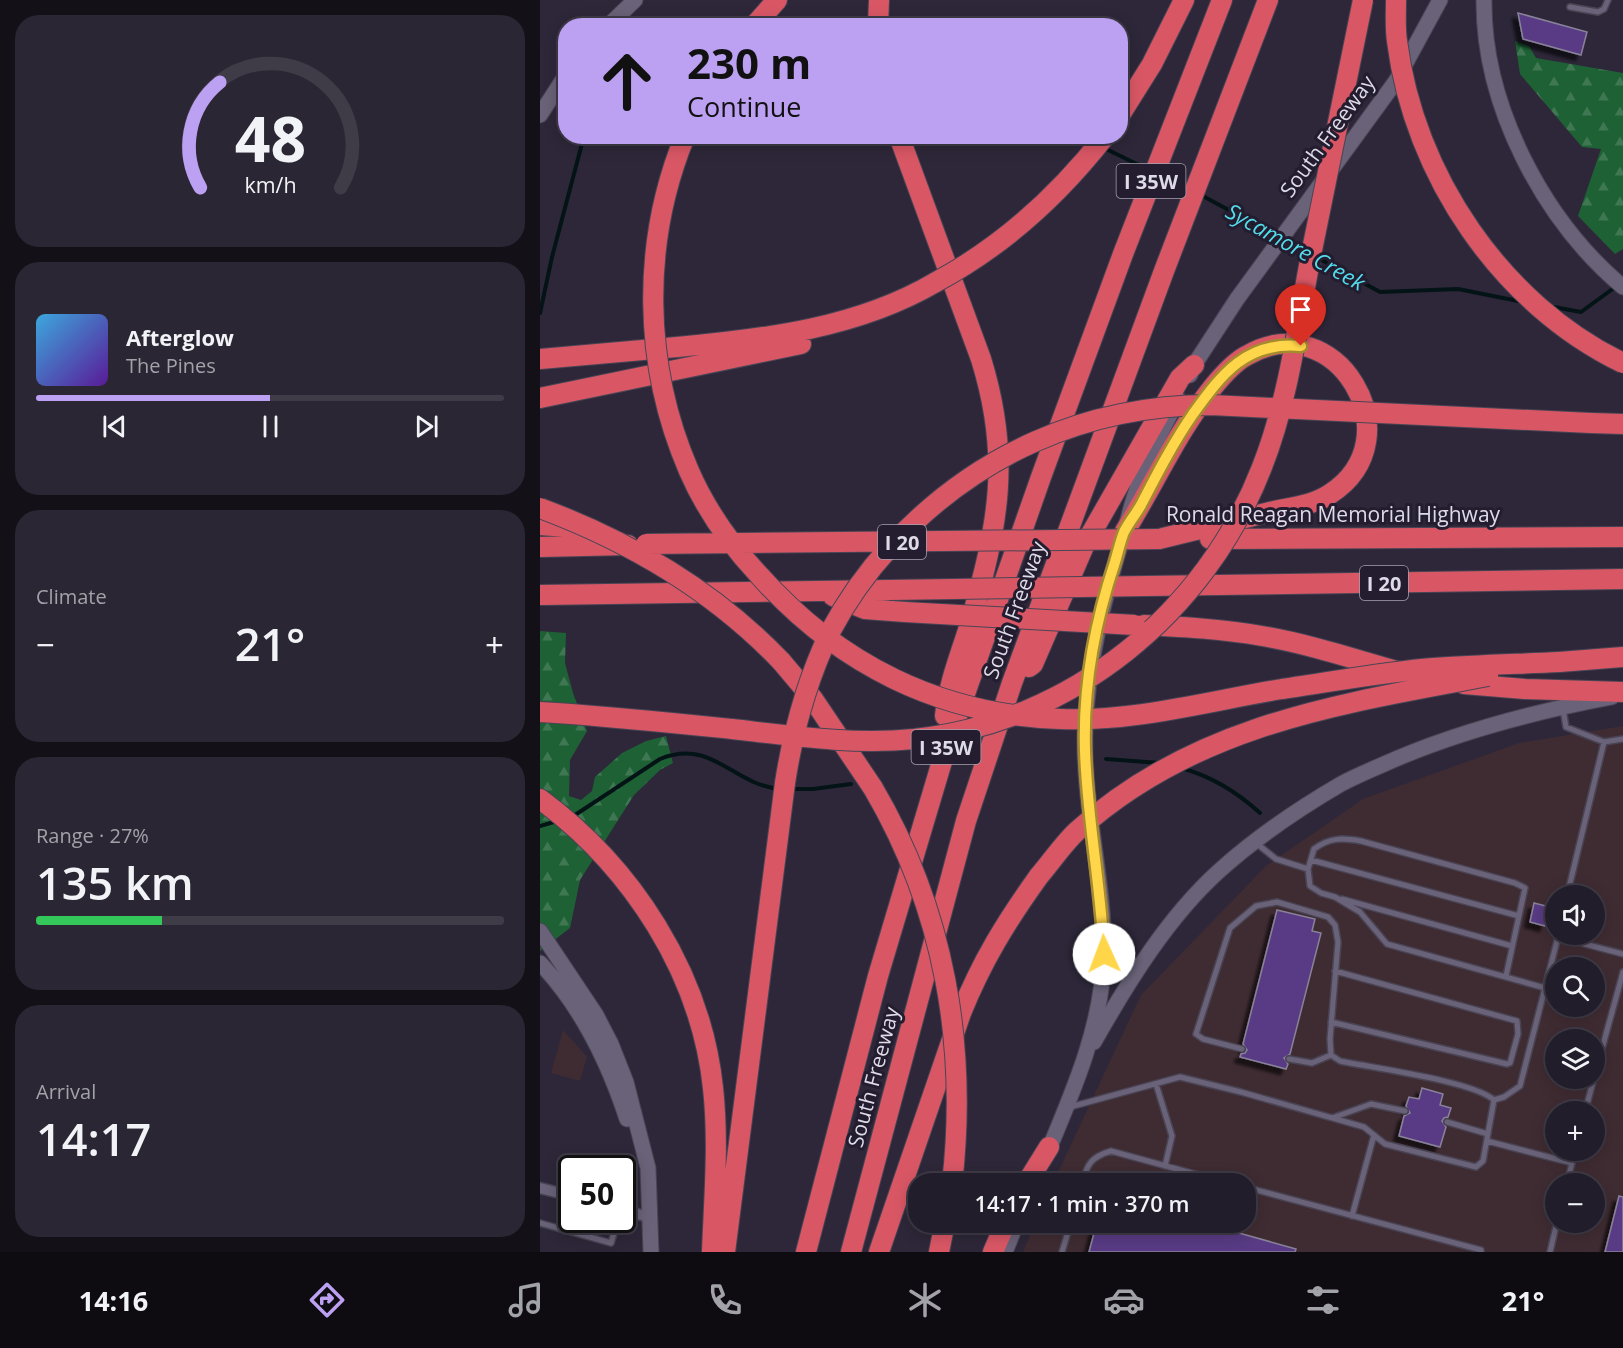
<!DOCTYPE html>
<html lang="en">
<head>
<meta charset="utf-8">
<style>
	body { margin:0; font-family:"Open Sans",sans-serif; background:#2a2633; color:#f1f3f6; height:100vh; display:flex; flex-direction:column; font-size:22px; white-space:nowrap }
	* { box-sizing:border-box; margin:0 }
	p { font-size:20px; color:#a2a2a9 }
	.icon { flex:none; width:33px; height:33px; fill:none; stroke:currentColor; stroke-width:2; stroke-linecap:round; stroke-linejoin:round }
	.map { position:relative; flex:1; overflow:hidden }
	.panel { display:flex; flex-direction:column; gap:15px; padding:15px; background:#131018; width:540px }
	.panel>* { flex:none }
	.top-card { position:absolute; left:18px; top:18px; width:570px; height:126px; border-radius:24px; box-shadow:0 3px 15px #0003,0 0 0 2px #3f3b47; background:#bca0f2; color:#111; overflow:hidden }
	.fabs { position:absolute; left:1005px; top:885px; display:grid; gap:12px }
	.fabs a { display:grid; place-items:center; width:60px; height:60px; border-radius:50%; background:#221d2b; box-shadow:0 3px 15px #0003,0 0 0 2px #3f3b47; font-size:30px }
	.speed { position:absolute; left:18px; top:1155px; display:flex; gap:12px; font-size:30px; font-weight:700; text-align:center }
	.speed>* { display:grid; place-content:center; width:78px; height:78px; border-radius:50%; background:#221d2b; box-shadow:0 3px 15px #0003,0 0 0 2px #3f3b47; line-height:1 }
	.speed .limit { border:3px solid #111; border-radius:9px; background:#fff; color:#111 }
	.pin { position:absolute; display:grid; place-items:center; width:51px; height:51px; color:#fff; margin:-62px -26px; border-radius:50% 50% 50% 0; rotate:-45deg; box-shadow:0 0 6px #0007 }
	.pin .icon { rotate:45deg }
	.me { position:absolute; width:66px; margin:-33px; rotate:358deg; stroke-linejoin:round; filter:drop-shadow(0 0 4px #0008) }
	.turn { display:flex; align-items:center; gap:21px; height:126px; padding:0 30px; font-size:27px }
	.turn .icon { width:78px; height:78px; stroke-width:2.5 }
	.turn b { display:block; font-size:42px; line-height:51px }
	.big { font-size:45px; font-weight:600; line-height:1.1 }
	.panel .widget { flex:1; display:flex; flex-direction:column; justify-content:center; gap:9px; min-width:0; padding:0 21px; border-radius:24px; background:#2a2633 }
	.panel .dial { align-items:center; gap:0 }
	.dial svg { height:156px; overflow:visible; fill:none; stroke:#3f3b47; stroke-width:7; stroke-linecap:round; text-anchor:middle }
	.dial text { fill:#f1f3f6; stroke:none }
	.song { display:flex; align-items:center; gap:18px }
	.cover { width:72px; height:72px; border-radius:9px; background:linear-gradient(135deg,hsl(200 70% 55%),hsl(270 70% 35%)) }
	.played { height:6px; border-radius:3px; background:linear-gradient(90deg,#bca0f2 50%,#3f3b47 50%) }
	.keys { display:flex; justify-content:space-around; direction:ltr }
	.heat { display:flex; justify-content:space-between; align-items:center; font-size:33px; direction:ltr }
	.charge { height:9px; border-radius:4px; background:linear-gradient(90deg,#34c759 27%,#3f3b47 0) }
	.trip { position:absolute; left:368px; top:1173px; width:348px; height:60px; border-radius:24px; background:#221d2b; box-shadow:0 3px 15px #0003,0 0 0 2px #3f3b47; font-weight:600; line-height:60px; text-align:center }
	.dock { display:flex; height:96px; justify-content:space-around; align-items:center; background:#0e0c11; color:#a2a2a9 }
	.dock .icon { width:42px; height:42px }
	.dock .active { color:#bca0f2 }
	.dock b { font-size:27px; color:#f1f3f6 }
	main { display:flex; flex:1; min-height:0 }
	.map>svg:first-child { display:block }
	.industrial { fill:#3f2c32; fill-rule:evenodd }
	.forest { fill:url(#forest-firs) }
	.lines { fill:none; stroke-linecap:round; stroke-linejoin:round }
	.stream { stroke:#041416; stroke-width:4 }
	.building { fill:#583b84; stroke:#898299; stroke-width:1.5; filter:url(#shadow) }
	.lane-casing { stroke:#494454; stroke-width:8 }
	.street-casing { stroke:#494454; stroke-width:13 }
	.secondary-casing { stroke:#494454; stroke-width:17 }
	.highway-casing { stroke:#494454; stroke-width:22 }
	.lane { stroke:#696278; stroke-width:5 }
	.street { stroke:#696278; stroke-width:10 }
	.secondary { stroke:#696278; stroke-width:15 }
	.highway { stroke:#d95765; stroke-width:20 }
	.highway-bridge-casing { stroke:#494454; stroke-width:22; stroke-linecap:butt }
	.highway-bridge { stroke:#d95765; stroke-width:20 }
	.route-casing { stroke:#a68a30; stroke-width:15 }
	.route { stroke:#ffd54a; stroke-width:10 }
	.labels { text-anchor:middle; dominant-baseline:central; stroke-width:6; stroke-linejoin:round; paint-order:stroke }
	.shield { fill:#231d2f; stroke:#a6a1b0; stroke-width:1.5 }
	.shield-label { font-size:20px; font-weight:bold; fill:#dedae7 }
	.street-label { font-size:21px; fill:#dedae7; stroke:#231d2f }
	.water-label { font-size:22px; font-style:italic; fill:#53ddec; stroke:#231d2f }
</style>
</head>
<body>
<main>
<section class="panel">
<div class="widget dial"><svg viewBox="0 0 100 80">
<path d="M14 69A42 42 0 1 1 86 69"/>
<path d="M14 69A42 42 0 0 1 24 15" stroke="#bca0f2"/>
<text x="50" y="56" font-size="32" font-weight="700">48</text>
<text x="50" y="72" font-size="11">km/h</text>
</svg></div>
<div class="widget">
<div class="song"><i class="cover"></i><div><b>Afterglow</b><p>The Pines</p></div></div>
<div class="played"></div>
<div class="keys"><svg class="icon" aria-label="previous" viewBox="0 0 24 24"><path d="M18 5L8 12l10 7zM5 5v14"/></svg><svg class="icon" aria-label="pause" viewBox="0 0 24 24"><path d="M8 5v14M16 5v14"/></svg><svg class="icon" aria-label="next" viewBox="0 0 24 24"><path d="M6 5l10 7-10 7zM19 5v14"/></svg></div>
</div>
<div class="widget"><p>Climate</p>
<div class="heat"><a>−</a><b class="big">21°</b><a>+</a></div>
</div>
<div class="widget"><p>Range · 27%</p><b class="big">135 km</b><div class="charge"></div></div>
<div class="widget"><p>Arrival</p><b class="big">14:17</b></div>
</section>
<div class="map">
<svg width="1083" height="1252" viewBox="0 0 1083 1252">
	<defs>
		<pattern id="forest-firs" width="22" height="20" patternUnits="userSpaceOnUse" patternTransform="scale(1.5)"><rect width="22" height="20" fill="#1e6135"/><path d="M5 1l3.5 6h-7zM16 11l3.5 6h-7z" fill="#3e7752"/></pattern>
		<filter id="shadow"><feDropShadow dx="-5.5" dy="5.5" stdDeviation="1.5" flood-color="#0009"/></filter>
	</defs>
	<rect width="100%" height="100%" fill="#2d2739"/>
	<path class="industrial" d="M1083,726v526h-600l12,-29 210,-1v-38l-192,-1 88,-188 125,-129 97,-67 156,-56zM1016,896h38v38h-38zM1016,968h38v38h-38zM1016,1040h38v38h-38zM1016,1112h38v38h-38zM1016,1184h38v38h-38z
		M23,1030l24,27 -7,24 -29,-8z"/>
	<path class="forest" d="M975,41l14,5 7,12 87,15v176l-8,5 -37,-38 23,-67 -19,-2 -62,-73z
		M0,631l26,2 -1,30 8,30 14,38 -17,29 -1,36 12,4 11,-9 3,-14 27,-24 24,-12 20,-5 7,27 -13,7 -26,25 -54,85 -10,48 -30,23z"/>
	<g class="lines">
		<path class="stream" d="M540,136l12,7
			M562,147l47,23
			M621,176l29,14
			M659,194l78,42
			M744,239l22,12
			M778,258l62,34 78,-3 65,13
			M1014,307l27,5 37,-27
			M0,313l12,-56 32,-121
			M566,759l54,4
			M641,768c30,8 57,25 79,45
			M249,789h24l38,-5
			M32,817l88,-58c52,-21 72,25 119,30
			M0,826l17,-5"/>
	</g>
	<path class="building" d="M978,13l69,19 -6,23 -58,-16z
		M994,903l16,4 -5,19 -15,-4z
		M737,910l38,9 -3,12 9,2 -31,121 -6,4 4,6 -2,5 -46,-12 1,-3 4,-1 2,-3 -4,-6z
		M882,1088l21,6 -3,11 11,3 -3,9 -4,1 -2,3 4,6 -6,20 -41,-11 5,-20 6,-3 -4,-7 3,-9 10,2z
		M1079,1196l4,1v55h-18z
		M557,1222h103l96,27 -1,3h-206z"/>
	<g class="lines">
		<defs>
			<path id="lane" d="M1030,7l28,5 6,-3 4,-9
				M1023,709l3,18 38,15 19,-3
				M716,843l20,16 32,10
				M771,860l208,56
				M1027,896l37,-154
				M802,899l170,47
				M1005,988l13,-51 65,17
				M791,1022l176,42 3,-1 8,-29 -1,-13 -182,-50
				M749,1059l23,4 19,-8
				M1054,1078l29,-106
				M616,1084l16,52 -7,30
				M954,1100l10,-3 16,-11 25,-98 -158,-44 -27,-32 -25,-15 -14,-4 -11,-7 -2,-17 6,-20c16,-12 29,-11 47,-8l154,42 10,5 -19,88
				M530,1107l110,-30 61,15 123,35 21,17 91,23 7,-6 11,-61c-21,-19 -121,-32 -154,-39l-9,-6 -1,-16 8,-97 -3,-17 -7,-8 -51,-15 -21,4 -26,22 -34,106 7,5 39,10
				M1045,1112l9,-34
				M792,1118l39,-14 34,7
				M907,1122l41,12
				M947,1141l85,22
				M542,1184c5,-20 9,-27 29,-33l121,33
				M1027,1184l8,-34
				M705,1187l236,63v2
				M812,1216l22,-81
				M0,1223l71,20 7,-23
				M522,1252l9,-30
				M1010,1252l7,-30"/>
			<path id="street" d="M0,1188l32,8
				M82,1210l27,7"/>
			<path id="secondary" d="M944,0c-1,105 59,220 139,287
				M68,26l27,-26
				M0,115l26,-40
				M650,375l4,-10 43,-66 159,-218 44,-81
				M0,931l56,84 15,29 15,38 22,86 3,84
				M0,963c41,43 69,101 87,156
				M554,1042c34,-60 74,-125 125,-171 38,-34 79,-62 122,-87 13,-7 27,-13 41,-19 73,-33 151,-53 230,-68
				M506,1156c27,-64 57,-132 58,-203 0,-74 -21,-147 -19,-221 2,-69 19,-133 39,-199 4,-12 6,-23 10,-35 10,-34 28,-68 44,-99
				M465,1252l12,-30"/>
			<path id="highway" d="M214,26l23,-26
				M338,26l1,-26
				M580,115l32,-51 32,-64
				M359,136l82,223c31,100 17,166 -11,265 -9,29 -22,61 -25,92
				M0,359c46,-4 91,-8 137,-12 88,-8 181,-19 259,-65
				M0,398l261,-54
				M1051,423l32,1
				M0,525l27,2 18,4
				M585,531c30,-48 52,-99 88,-144 9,-11 20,-24 33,-31 89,-53 171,82 84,138 -18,12 -39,13 -60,18 -37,9 -74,18 -111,27
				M670,539l413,-2
				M0,547l88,-2
				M606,586l477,-7
				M0,595l349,-5
				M293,596l32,13 40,3
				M604,625c40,2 79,4 118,11 47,8 92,23 138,36
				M241,661l32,38 60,89
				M1019,662l64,-5
				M489,667l4,-3 51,-118 96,-168 14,-13
				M924,684l61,5 98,3
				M0,712l16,1
				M0,799c92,68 161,174 173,289 6,54 1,110 -1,164
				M486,1184l23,-37
				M185,1252l60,-469
				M266,1252l72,-276 68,-228 95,-271 82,-223 99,-254
				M311,1252l115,-431 46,-138 152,-412 104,-271
				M339,1252l82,-239c21,-52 45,-91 78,-137
				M399,1252l6,-30
				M453,1252l13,-30"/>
		</defs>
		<use href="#lane" class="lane-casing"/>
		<use href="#street" class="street-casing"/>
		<use href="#secondary" class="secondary-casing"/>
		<use href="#highway" class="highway-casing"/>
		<use href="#lane" class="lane"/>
		<use href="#street" class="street"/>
		<use href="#secondary" class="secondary"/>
		<use href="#highway" class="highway"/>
		<defs>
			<path id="highway-bridge" d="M856,0c0,13 -1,28 1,41 17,134 104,263 226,322
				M145,136c-44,107 -42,229 4,335 17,39 41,73 70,104 79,89 181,140 301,144 74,3 149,-18 222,-30 50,-7 101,-17 151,-21 42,-3 84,-4 126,-6
				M396,282c67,-36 122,-86 169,-146
				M0,508c91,34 174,83 241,153
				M106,544l513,-5
				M349,590l257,-4
				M365,612l230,13
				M16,713c59,4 117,10 176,16 61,7 121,16 182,10 158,-16 292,-127 348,-272 27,-68 36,-146 50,-217 17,-83 34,-167 51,-250
				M245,783c8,-52 22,-103 45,-151 16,-30 37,-60 60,-85 84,-92 196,-142 321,-142l380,18
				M333,788c71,121 95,257 79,396
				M499,876c13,-15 24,-32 38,-45 117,-106 262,-127 411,-155"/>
		</defs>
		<use href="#highway-bridge" class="highway-bridge-casing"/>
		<use href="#highway-bridge" class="highway-bridge"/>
	</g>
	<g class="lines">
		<defs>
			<path id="route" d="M564,954c-3,-68 -17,-136 -19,-204 -2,-63 10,-128 30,-188 3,-10 5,-20 9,-30 5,-10 12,-18 17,-27 16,-31 32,-62 52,-91 29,-40 53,-73 108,-68"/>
		</defs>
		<use href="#route" class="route-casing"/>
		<use href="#route" class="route"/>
	</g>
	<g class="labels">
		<g class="shield">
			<rect x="576.5" y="164" width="69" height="34" rx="4.5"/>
			<rect x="338" y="525" width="48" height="34" rx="4.5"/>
			<rect x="820" y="566" width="48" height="34" rx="4.5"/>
			<rect x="371.5" y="730" width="69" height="34" rx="4.5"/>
		</g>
		<g class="shield-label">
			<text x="611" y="181">I 35W</text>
			<text x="362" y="542">I 20</text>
			<text x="844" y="583">I 20</text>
			<text x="406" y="747">I 35W</text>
		</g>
		<g class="street-label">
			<text transform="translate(787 136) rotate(-54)">South Freeway</text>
			<text x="793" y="514">Ronald Reagan Memorial Highway</text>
			<text transform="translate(474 610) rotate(-70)">South Freeway</text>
			<text transform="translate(333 1077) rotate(-75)">South Freeway</text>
		</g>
		<g class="water-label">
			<text transform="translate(756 246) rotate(29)">Sycamore Creek</text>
		</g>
	</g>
</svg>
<div class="fabs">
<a><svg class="icon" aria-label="sound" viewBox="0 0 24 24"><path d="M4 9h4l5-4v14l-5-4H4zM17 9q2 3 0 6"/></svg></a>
<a><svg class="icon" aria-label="search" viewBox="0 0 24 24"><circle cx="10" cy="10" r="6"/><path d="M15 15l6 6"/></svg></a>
<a><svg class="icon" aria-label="layers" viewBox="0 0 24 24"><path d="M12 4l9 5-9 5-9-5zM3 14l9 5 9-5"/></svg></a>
<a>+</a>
<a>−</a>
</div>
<div class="speed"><div class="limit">50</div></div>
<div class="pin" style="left:761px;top:346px;background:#d93025"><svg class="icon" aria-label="arrive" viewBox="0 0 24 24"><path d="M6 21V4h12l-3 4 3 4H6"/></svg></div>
<svg class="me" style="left:564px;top:954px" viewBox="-20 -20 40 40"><circle r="19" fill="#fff"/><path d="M0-13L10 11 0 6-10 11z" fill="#ffd54a"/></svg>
<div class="trip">14:17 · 1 min · 370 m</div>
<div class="top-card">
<div class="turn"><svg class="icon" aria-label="ahead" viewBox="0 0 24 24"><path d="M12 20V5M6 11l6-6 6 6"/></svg><div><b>230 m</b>Continue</div></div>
</div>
</div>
</main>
<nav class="dock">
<b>14:16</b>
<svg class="icon active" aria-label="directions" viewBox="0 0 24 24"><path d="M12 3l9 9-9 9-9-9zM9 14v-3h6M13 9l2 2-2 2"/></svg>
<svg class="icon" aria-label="music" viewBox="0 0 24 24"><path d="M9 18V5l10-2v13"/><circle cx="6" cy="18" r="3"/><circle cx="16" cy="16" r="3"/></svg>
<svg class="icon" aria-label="phone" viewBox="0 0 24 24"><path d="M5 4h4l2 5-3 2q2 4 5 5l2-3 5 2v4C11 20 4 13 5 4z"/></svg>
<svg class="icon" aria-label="climate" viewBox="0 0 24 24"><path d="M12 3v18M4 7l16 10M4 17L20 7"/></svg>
<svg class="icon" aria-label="car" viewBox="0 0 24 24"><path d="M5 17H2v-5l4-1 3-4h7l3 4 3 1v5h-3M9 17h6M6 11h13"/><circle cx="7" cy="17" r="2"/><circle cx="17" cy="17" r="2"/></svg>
<svg class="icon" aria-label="filters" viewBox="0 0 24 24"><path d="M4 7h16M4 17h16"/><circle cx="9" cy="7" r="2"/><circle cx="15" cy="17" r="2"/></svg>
<b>21°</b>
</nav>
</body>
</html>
